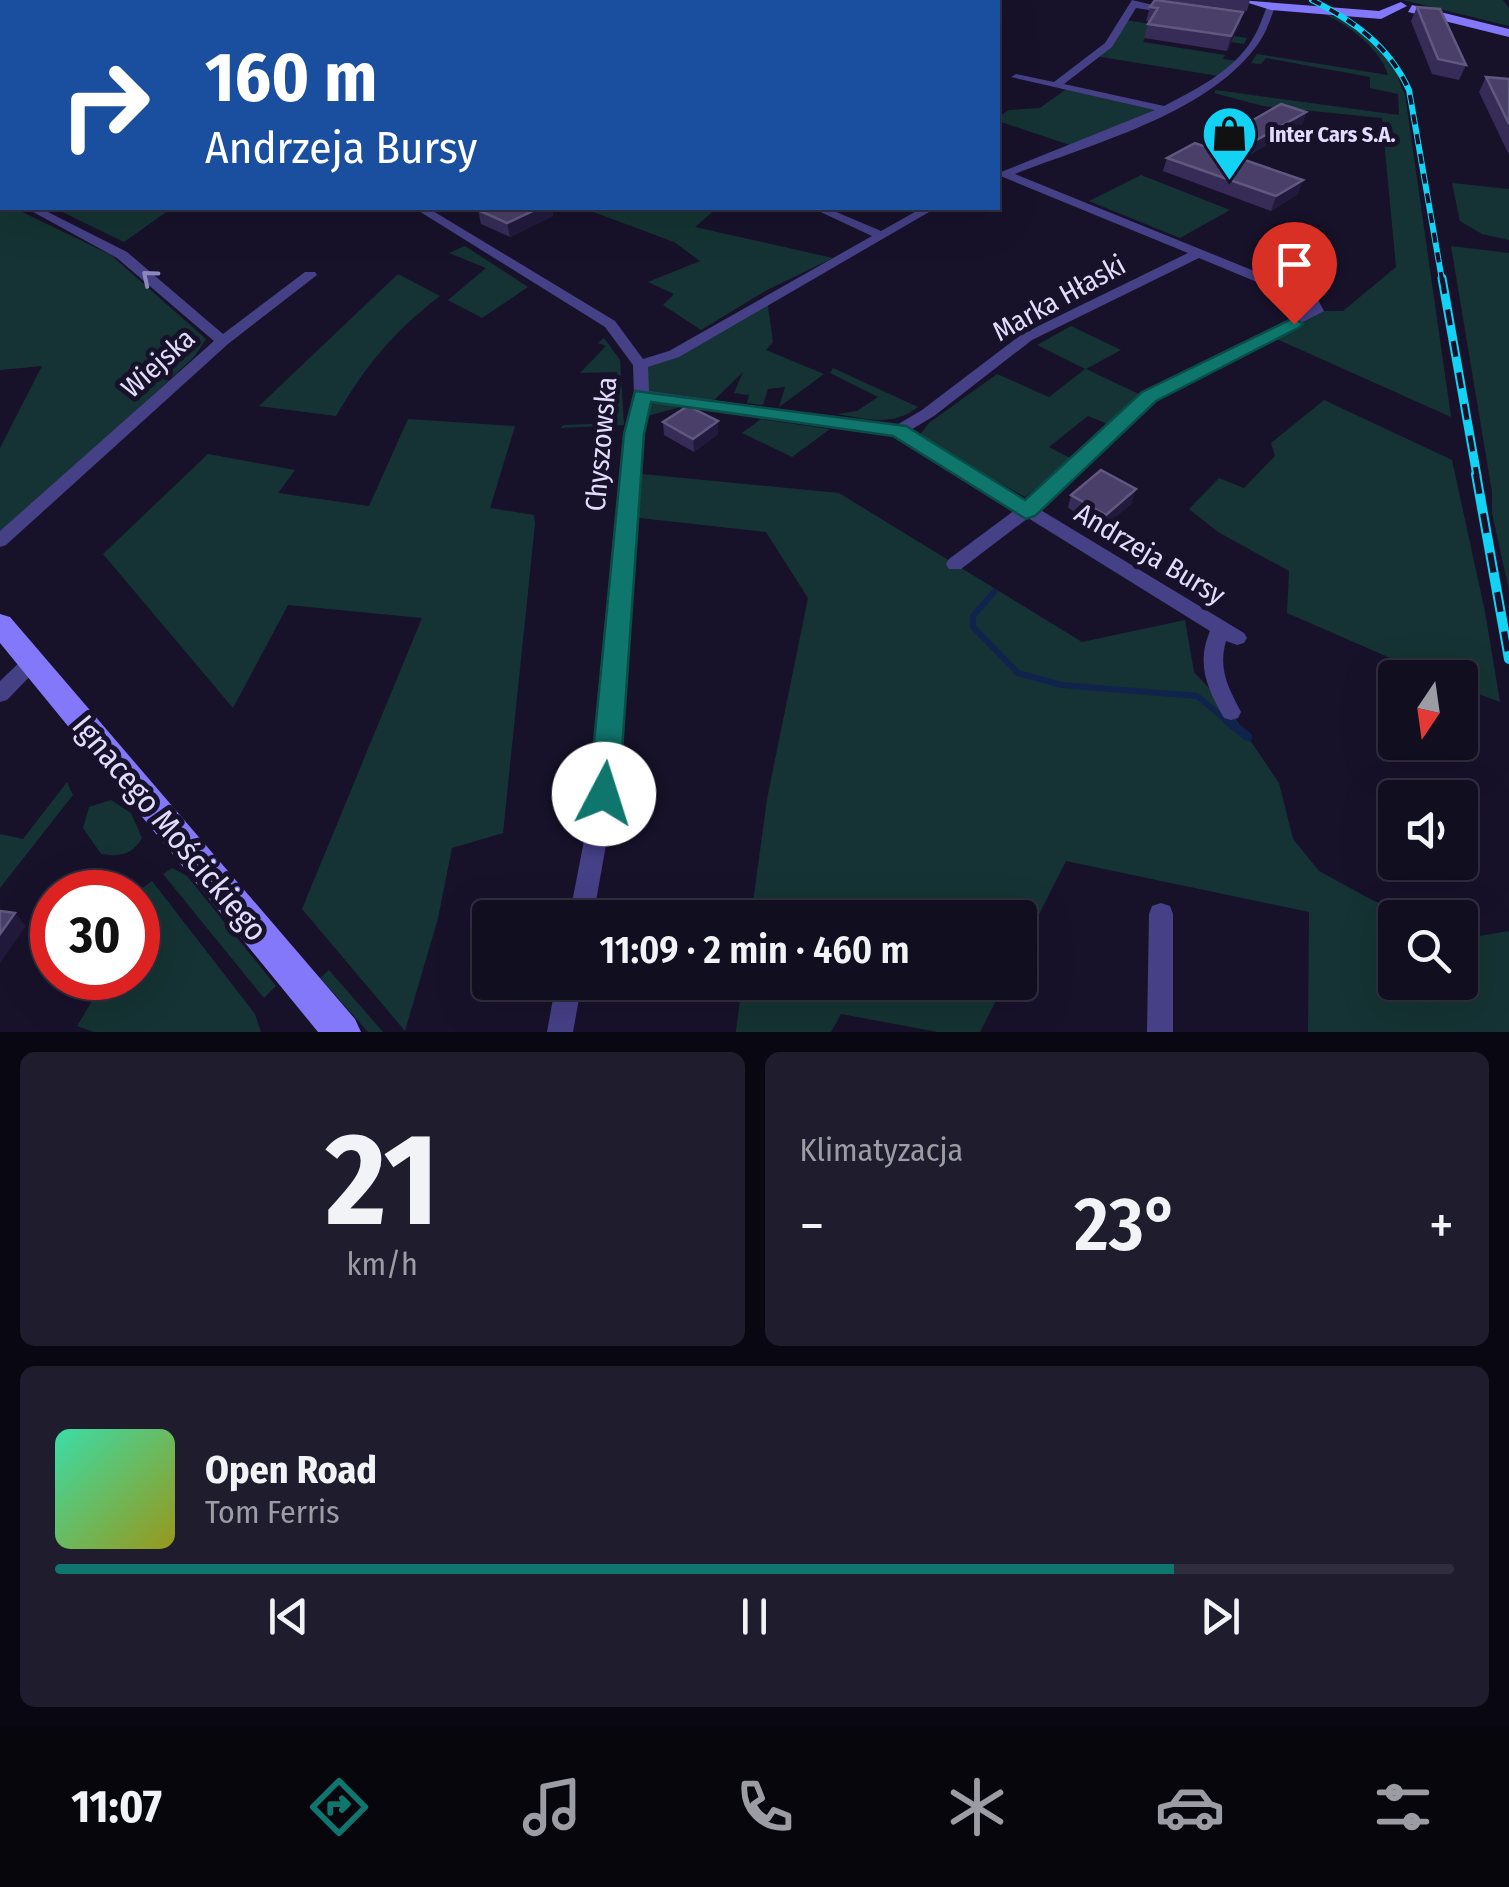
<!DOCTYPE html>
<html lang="pl">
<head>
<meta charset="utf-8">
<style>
	body { margin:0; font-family:"Fira Sans Condensed",sans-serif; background:#1e1c2d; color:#f1f3f6; height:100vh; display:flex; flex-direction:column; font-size:38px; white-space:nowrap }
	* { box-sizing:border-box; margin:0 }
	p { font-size:32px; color:#9c9ca5 }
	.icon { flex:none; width:55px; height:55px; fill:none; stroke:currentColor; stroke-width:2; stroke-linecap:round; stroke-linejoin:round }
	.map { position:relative; height:1032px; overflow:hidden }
	.panel { display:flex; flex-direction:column; gap:20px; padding:20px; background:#090812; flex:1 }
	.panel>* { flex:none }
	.banner { position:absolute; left:0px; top:0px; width:1000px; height:210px; box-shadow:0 10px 40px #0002,0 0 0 2px #302e3e; background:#1a4fa0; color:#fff; overflow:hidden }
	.needle { width:65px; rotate:193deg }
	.buttons { position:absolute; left:1378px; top:660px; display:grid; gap:20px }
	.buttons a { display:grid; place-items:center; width:100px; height:100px; border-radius:10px; background:#110e20; box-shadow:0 10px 40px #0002,0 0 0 2px #302e3e; font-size:50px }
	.speed { position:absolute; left:30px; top:870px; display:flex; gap:20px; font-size:50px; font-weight:700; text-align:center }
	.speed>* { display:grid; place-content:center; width:130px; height:130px; border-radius:50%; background:#110e20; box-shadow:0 10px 40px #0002,0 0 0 2px #302e3e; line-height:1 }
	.speed .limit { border:15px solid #d22; background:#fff; color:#111 }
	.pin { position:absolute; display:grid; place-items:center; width:85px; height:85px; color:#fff; margin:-102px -42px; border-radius:50% 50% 50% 0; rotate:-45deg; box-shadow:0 0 10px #0007 }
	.pin .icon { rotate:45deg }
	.me { position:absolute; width:110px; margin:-55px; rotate:5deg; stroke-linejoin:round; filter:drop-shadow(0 0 8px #0008) }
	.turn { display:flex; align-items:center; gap:35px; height:210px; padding:0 40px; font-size:45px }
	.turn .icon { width:130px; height:130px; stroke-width:2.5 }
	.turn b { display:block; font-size:70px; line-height:85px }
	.big { font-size:75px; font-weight:600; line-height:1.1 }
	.panel .tile { flex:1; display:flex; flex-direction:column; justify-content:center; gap:15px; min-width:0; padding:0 35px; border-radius:15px; background:#1e1c2d }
	.panel .dial { align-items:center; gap:0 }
	.dial b { font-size:130px; line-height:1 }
	.song { display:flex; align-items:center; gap:30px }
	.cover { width:120px; height:120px; border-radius:15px; background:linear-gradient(135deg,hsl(160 70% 55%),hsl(60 70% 35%)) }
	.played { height:10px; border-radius:5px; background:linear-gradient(90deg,#0f766e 80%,#302e3e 80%) }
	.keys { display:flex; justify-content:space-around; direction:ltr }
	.heat { display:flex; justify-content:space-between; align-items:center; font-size:55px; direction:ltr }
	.panel .tiles { flex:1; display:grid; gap:20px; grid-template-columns:1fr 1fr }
	.tile:last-child { grid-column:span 2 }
	.trip { position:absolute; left:472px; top:900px; width:565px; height:100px; border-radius:10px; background:#110e20; box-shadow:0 10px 40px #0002,0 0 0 2px #302e3e; font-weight:600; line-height:100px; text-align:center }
	.dock { display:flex; height:160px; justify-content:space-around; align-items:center; background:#07060d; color:#9c9ca5 }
	.dock .icon { width:70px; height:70px }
	.dock .on { color:#0f766e }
	.dock b { font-size:45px; color:#f1f3f6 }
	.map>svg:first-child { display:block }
	.green { fill:#153334 }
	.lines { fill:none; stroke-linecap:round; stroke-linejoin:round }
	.stream-far1 { stroke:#10234c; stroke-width:6 }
	.stream { stroke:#10234c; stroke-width:9 }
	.street { fill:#464087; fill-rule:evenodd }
	.secondary { fill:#8278f9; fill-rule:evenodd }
	.rail-far2-casing { stroke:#12d3f4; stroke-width:6 }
	.rail-far1-casing { stroke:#12d3f4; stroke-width:9 }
	.rail-casing { stroke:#12d3f4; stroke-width:10 }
	.rail-far2 { stroke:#17122a; stroke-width:4; stroke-dasharray:10; stroke-linecap:butt }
	.rail-far1 { stroke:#17122a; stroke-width:5; stroke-dasharray:16; stroke-linecap:butt }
	.rail { stroke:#17122a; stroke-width:6; stroke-dasharray:20; stroke-linecap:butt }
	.wall { fill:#372c57 }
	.shaded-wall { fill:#221a3d }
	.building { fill:#493f68; stroke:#615880; stroke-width:2.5 }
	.oneway { stroke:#8c87bc }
	.route { fill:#0f766e; stroke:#0a4d48; stroke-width:2.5 }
	.labels { text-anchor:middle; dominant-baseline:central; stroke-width:10; stroke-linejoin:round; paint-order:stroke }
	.far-poi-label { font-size:22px; font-weight:bold; fill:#e2ddfd; stroke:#17122a; text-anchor:start }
	.street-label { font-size:28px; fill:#e2ddfd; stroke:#17122a }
	.near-street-label { font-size:32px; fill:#e2ddfd; stroke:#17122a }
</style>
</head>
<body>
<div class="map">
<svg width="1509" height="1032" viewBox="0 0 1509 1032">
	<rect width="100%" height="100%" fill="#17122a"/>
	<path class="green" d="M1403,0h100l6,8v18z
		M1324,14c25,2 55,31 69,51 6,9 6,19 12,29l46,323 -181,-81 47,-25h26l53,-44 -14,-149 -119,-12 -49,-13 2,-3 183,25 -1,-21 -28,-6v-11l-104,-19 -5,6 -10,-1 6,-9 131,21c-7,-26 -42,-52 -64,-61z
		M1124,20l123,18 -3,6 -95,-14 -6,12 82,13 -2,4 15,2 -19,15 -124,-20z
		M1068,88l96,21 -91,37 -75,-25v-4l11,-7 31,-2z
		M1141,175l89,35 -50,28 -91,-37z
		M1452,183l57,6v51l-27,-6 -22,-13z
		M0,200l2,8h12l97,47 95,84 -11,17 -195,181v-89l42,-82 -42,4z
		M54,208h118l-48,34z
		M591,208h126l-22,19 138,31 -66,32 -66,40 -38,-25 11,-11 -26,-12 52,-21 -26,-19 -86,-32z
		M465,246l63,41 -46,31 -34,-18 38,-32 -37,-15z
		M1451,246l58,7v337l-17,-77v-21z
		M398,274l42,22c-48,37 -73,68 -104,120l-77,-10z
		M767,299l6,43 -7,8 58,24 -45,33 6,-20 -17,2 -5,16 -16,-2 2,-8 -15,-2 9,-21 -33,32 -12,-2 -61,17 3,-54 34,-11z
		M1071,326l50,24 -35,19 55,26 -33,29 -20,-8 -39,31 23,12 -47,38 -107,-60 11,-14 68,-49 52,23 36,-28 -48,-24z
		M604,338l16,22 4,65 -63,3 2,-3 51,-2 3,-51 -37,1 26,-27 -8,-3z
		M833,368l85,39c-25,20 -52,12 -81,7l20,-3 21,-14 -48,-24z
		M1324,400l128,60 33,152 15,90 -40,-15v-9l-26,-1 -147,-64 2,-42 -71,-39 -29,-23 30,-31 25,10 31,-32 -4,-13z
		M408,419l107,7 -25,82 44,7 1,9 -32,309 -51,15 -14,70 -33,113 -103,-122 120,-291 -134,-13 -55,103 -130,-154 105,-100 87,16 -17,23 91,13z
		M761,419l69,10 -38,28 -50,-24z
		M631,473l208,20 243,149 103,-22 9,52 37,40 48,71 14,56 26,32 55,30 49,16 -28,1v64h65v-52l19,6 30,-5v101h-201l1,-120 -243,-51 -46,91v-34l-269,-1 16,-118 41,-201 -42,-66 -135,-15z
		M67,782l6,13 -73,93v-54l23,5z
		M111,800l20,13 11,25c-9,17 -24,19 -41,16l-18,-26 6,-21z
		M172,868l15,8 89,110 -12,12 -101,-124z
		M152,881l103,133 6,18h-167l-17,-6 29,-48h32v-54l11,-19 -11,-2 -1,-11z
		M329,970l54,62h-15l-48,-54z
		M742,983v-1l263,1 -25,49h-42l-97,-18 -10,18h-95z"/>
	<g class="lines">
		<path class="stream-far1" d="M994,592l-21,24v11l45,46 44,12 135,11 33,27"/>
		<path class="stream" d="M1227,720l21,17"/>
		<path class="street" d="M1,0h26l2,2h-24z
			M1132,0l46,11 -4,3 -38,-6 -24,39 -48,37 100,22c31,-16 69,-35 88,-66 7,-11 11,-24 16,-36l7,2c-5,15 -10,30 -20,42 -51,67 -164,96 -240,126l301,122 8,15 -170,88 -115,110 205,124 3,5 -3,5 -7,2 -11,-4c-8,28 2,46 15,71l-3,6 -7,2 -7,-2c-17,-30 -28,-54 -14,-87l-182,-113 -67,51h-12l-3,-5 3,-5 66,-49 -121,-75 -245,-34 -7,33 -27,360 -22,124h-24l24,-124 33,-360 8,-39 -1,-30 -28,-38 -191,-119h14l187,113 28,38 26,-8 203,-115 -60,-28h15l54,23 41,-23h14l-257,149 -31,10 1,24 246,35 27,-16 100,-76 166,-81 -190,-78 3,-3 154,-62 -144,-33 5,-3 38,8 51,-39zM1199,258l106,44 4,7 -165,84 -118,108 -117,-70 25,-15 98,-76z
			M2,35v6l-2,1v-6z
			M0,67h2v6h-2z
			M0,189l2,1v7h-2z
			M26,208h14l87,44 96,82 82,-62h10l2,3 -89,69 -222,201 -6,2v-16l214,-190 -97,-83z
			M31,655l7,3 3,5 -3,5 -31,32 -7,2v-21l24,-23z
			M1161,903l9,3 3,8v118h-26l2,-118 3,-8z
			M556,982h26l-9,50h-26z"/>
		<path class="secondary" d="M1239,0l140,11 22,-9 6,4 -26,13 -110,-9z
			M1412,5l97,24v8l-101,-25z
			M0,614l10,3 345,402 6,13h-43l-318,-389z"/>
		<defs>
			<path id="rail-far2" d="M1312,0c42,21 77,46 97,90l33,190"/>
			<path id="rail-far1" d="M1442,278l35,198"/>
			<path id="rail" d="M1476,474l33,185"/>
		</defs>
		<use href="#rail-far2" class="rail-far2-casing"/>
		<use href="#rail-far1" class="rail-far1-casing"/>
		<use href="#rail" class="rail-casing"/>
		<use href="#rail-far2" class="rail-far2"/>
		<use href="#rail-far1" class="rail-far1"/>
		<use href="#rail" class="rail"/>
	</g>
	<path class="wall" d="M1161,0h89l-3,11z
		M1150,7l93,5 -4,14 -12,25 -83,-13 5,-17h-3z
		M1417,7l49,58 -7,15 -27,-6 -21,-53z
		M1486,77l23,2v76l-30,-63z
		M1306,112l-4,13 -60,34 56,35 -27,17 -108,-40 4,-13 39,-11z
		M483,208h69l1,8 -43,21 -29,-13 -3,-14z
		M718,421v13l-24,18 -30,-17 -1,-13z
		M1071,495l61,8 -30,25 -34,-20z"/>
	<path class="shaded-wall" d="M1243,12l-4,14 -12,25 4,-15z
		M1306,112l-4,13 -77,43 5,-13z
		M1303,180l-5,14 -27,17 5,-15z
		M539,208h13l1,8 -43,21 -3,-14z
		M718,421v13l-24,18 -1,-13z
		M1136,489l-4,14 -30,25 4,-13z
		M15,913l11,13 -26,37v-29z"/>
	<path class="building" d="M1155,0l88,12 -12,24 -83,-12 10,-16 -8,-1z
		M1417,7l23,2 26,56 -28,-6z
		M1486,77l23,2v45z
		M1281,104l25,8 -76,43 73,25 -27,16 -109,-38 28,-15 11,4z
		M483,208h56l-32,15 -29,-13z
		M688,406l30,15 -25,18 -30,-17z
		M1101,470l35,19 -30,26 -35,-20z
		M0,911l15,2 -15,21z"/>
	<defs><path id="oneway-chevron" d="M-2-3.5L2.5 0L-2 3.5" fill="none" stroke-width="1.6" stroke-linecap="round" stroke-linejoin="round" transform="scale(2.5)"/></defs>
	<use class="oneway" href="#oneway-chevron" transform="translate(149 277) rotate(-140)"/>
	<path class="route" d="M1294,318l9,6 -3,3 -144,74 -121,115 -9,3 -133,-83 -242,-34 -7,32 -25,360 -5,9 -10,3 -10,-3 -5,-9 35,-360 11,-43 271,35 119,74 117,-108z"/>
	<defs>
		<symbol id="shop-pin" viewBox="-11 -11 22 30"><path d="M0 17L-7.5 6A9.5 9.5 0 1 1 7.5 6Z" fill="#12d3f4" stroke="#17122a"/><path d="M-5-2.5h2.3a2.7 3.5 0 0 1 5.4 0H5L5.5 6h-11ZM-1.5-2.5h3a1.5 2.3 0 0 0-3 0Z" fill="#111"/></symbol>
	</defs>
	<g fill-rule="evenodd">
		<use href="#shop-pin" x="1198" y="102" width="63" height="86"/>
	</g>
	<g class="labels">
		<g class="far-poi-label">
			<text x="1269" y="134">Inter Cars S.A.</text>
		</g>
		<g class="street-label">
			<text transform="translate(1059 298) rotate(-29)">Marka Hłaski</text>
			<text transform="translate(158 363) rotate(-42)">Wiejska</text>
			<text transform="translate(601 444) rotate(-85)">Chyszowska</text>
			<text transform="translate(1150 554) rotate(31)">Andrzeja Bursy</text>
		</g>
		<g class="near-street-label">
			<text transform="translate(170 828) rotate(50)">Ignacego Mościckiego</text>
		</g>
	</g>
</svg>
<div class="buttons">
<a><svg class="needle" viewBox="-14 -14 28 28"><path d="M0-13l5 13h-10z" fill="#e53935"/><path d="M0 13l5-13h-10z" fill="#9c9ca5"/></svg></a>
<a><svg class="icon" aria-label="sound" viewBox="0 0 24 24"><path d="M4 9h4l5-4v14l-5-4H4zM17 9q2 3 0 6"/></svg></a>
<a><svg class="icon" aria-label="search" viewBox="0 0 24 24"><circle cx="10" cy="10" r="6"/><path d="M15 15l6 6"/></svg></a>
</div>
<div class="speed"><div class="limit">30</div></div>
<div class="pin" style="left:1294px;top:324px;background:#d93025"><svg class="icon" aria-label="arrive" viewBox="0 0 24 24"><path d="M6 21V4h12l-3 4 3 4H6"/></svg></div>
<svg class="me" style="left:604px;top:794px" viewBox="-20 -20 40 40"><circle r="19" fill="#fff"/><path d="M0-13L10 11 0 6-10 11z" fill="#0f766e"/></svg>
<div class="trip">11:09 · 2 min · 460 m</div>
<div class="banner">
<div class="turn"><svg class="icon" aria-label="right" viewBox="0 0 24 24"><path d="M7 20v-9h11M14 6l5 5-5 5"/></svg><div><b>160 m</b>Andrzeja Bursy</div></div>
</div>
</div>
<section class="panel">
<div class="tiles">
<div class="tile dial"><b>21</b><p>km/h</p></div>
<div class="tile"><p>Klimatyzacja</p>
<div class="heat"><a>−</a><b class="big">23°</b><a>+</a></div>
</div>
<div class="tile">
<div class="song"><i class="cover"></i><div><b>Open Road</b><p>Tom Ferris</p></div></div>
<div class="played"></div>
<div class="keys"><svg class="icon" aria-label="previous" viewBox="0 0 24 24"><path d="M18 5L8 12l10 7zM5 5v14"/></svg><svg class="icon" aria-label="pause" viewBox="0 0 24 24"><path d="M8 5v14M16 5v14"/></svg><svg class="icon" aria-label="next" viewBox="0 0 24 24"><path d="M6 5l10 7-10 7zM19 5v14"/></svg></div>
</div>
</div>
</section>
<nav class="dock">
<b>11:07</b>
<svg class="icon on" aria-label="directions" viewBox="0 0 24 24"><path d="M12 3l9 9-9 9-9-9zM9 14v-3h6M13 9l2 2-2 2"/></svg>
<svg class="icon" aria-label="music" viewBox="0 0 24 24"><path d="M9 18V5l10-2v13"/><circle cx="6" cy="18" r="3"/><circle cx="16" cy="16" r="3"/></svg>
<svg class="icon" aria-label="phone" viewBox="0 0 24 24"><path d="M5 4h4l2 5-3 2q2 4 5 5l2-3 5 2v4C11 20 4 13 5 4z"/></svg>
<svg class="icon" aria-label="climate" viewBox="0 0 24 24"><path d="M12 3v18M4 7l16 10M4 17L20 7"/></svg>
<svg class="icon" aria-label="car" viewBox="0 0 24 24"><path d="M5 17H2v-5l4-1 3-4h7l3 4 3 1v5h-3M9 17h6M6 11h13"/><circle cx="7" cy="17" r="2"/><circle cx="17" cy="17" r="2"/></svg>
<svg class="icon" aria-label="filters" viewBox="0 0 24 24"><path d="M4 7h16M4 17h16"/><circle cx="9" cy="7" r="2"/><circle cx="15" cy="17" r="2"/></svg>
</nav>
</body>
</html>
